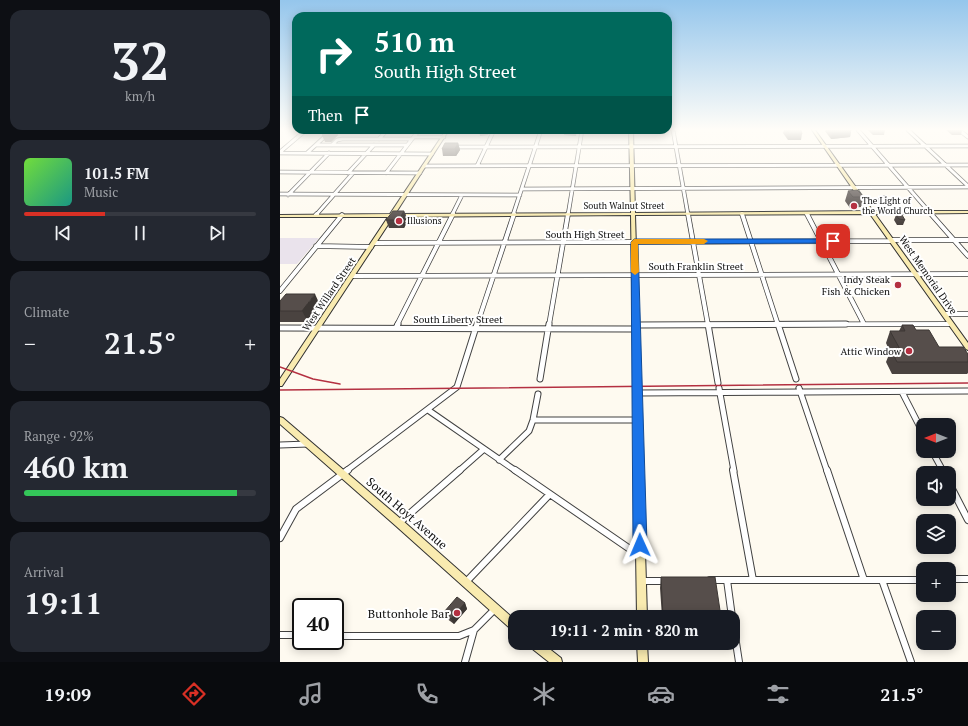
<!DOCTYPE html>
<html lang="en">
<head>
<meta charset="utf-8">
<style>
	body { margin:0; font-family:"PT Serif",serif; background:#242831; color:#f1f3f6; height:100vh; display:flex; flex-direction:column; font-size:15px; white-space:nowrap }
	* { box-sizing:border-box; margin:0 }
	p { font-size:13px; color:#9ea1a6 }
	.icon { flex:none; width:22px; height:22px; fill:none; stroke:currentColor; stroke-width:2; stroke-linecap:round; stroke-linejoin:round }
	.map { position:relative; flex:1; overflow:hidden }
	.drawer { display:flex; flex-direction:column; gap:10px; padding:10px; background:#0d0f14; width:280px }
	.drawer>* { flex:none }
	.guide { position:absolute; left:12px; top:12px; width:380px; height:122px; border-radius:12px; box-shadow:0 2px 10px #0003; background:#00695c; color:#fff; overflow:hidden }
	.needle { width:26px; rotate:270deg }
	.tools { position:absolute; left:636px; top:418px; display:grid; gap:8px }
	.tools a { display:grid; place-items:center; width:40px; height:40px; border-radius:8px; background:#171b24; box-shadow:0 2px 10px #0003; font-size:20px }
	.speed { position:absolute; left:12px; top:598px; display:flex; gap:8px; font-size:20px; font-weight:700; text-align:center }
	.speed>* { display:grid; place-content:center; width:52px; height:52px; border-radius:50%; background:#171b24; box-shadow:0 2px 10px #0003; line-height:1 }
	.speed .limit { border:2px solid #111; border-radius:6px; background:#fff; color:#111 }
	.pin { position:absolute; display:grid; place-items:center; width:34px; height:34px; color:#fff; margin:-17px; border-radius:8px; box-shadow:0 2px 6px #0006 }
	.me { position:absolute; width:44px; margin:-22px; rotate:359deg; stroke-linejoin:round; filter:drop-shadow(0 0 3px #0008) }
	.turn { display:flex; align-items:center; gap:14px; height:84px; padding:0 16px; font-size:18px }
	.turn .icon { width:52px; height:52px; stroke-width:2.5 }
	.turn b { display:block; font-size:28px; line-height:34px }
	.then { display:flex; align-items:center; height:38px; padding:0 16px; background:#0003; gap:8px; font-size:15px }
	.big { font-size:30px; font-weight:700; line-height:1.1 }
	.drawer .widget { flex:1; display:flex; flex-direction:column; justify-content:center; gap:6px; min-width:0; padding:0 14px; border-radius:12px; background:#242831 }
	.drawer .dial { align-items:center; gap:0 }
	.dial b { font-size:52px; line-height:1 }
	.song { display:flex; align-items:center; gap:12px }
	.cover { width:48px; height:48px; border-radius:6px; background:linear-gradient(135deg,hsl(100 70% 55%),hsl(170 70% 35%)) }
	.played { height:4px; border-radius:2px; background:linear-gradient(90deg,#d93025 35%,#363941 35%) }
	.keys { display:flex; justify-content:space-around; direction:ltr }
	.heat { display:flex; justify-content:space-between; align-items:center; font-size:22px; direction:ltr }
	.charge { height:6px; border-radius:3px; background:linear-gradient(90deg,#34c759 92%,#363941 0) }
	.trip { position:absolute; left:228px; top:610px; width:232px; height:40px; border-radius:12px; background:#171b24; box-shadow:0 2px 10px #0003; font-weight:700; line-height:40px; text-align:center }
	.menu { display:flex; height:64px; justify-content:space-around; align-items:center; background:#090b0e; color:#9ea1a6 }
	.menu .icon { width:28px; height:28px }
	.menu .current { color:#d93025 }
	.menu b { font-size:18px; color:#f1f3f6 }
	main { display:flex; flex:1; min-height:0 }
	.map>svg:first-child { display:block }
	.industrial { fill:#eae3ec }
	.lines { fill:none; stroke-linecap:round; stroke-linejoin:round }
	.street-far3-casing { stroke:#414141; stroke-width:4.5 }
	.street-far2-casing { stroke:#414141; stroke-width:5.5 }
	.street-far1-casing { stroke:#414141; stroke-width:7 }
	.street-casing { stroke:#414141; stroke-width:8 }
	.secondary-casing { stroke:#303030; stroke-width:2 }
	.street-far3 { stroke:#fff; stroke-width:3 }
	.street-far2 { stroke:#fff; stroke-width:4 }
	.street-far1 { stroke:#fff; stroke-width:5 }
	.street { stroke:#fff; stroke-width:6 }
	.secondary { fill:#f9ebb0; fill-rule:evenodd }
	.rail { stroke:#b43041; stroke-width:1.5 }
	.wall { fill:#4a4340 }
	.shaded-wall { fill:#3c3734 }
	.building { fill:#564e4b; stroke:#3c3734 }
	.route { fill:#1a73e8; stroke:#114b97 }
	.slow { fill:#f59e0b }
	.poi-dot { fill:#b43041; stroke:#fff; stroke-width:1.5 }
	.labels { text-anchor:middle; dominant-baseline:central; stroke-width:4; stroke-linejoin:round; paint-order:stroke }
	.far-poi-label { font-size:9px; fill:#0e0e0e; stroke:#fff; text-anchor:start }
	.far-street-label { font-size:9px; fill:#0e0e0e; stroke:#fff }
	.street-label { font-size:10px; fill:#0e0e0e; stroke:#fff }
	.poi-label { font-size:10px; fill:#0e0e0e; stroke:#fff; text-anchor:end }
	.near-street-label { font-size:12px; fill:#0e0e0e; stroke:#fff }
	.near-poi-label { font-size:12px; fill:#0e0e0e; stroke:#fff; text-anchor:end }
</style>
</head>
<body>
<main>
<section class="drawer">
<div class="widget dial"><b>32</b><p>km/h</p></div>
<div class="widget">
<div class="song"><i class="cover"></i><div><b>101.5 FM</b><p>Music</p></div></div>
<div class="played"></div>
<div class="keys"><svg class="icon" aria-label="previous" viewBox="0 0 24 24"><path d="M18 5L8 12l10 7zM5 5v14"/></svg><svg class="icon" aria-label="pause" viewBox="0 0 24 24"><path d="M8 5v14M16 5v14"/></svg><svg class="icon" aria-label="next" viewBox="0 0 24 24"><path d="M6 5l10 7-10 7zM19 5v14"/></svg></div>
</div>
<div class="widget"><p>Climate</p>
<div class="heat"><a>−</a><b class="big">21.5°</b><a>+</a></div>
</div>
<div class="widget"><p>Range · 92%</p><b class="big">460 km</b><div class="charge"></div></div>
<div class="widget"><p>Arrival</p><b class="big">19:11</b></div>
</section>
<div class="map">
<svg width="688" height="662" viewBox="0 0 688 662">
	<rect width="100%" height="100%" fill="#fefaf0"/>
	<path class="industrial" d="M0,238h39l-22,26h-17z"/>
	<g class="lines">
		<defs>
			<path id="street-far3" d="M393,130l15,85
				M578,130l74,85
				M628,130l60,56
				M679,130l9,7
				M134,137h30
				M99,139l8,-9
				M36,145h91
				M52,145l5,-5 5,-1h70
				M174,147l514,-1
				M0,152l26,-22
				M0,153l152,1
				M27,153l25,-23
				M144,166l544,-1
				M197,166l17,-36
				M0,172l140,1
				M68,173l26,-28
				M106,173l33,-43
				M242,189l446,-2
				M0,194l240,1
				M8,195l41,-42
				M36,215l37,-42
				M172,215l10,-20
				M233,215l28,-85
				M288,215l14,-85"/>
			<path id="street-far2" d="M408,214l20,111
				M462,214l36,111
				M527,214l57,110
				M651,214l37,42
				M36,215l1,-1
				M611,240h77
				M94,243l518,-2
				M36,246l55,1
				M72,276l616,-2
				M0,291l62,-76
				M665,314h23
				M117,325l56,-111
				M197,325l37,-111
				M269,325l19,-111
				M356,325l315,-1"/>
			<path id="street-far1" d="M428,324l10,59
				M498,324l18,55
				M356,325l210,-1
				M0,328l356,1
				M116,328l2,-4
				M260,379l9,-55
				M439,388l15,83
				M519,388l28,83
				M622,392l21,41
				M357,393l331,-2
				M148,410l88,61
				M253,420h105
				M0,445l28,-1
				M652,451l11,20
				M219,460l30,-29 4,-11 5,-26
				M66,471l111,-84 20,-63
				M179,471l25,-22"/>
			<path id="street" d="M235,470l125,86
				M453,470l20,110
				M547,470l37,110
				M662,470l2,3
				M669,483l19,37
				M119,523l61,-53
				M0,538l16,-29 52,-39
				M669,579h19
				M430,580h213
				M447,580l5,37
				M602,580l29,82
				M361,581h26
				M185,583l84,-88
				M453,623l6,39
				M0,635h21
				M55,636h124l15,-6 20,-20
				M185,662l9,-32"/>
			<path id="secondary" d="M166,130h3l-54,84 236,-1 -2,-83h4l2,83 233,-2 -56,-81h3l58,81h95v2l-93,1 93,129v7l-2,-1 -96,-135 -235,1 12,402h-10l-6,-402 -238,2 -111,169h-2v-7l108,-162h-108v-2l110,-1z
				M0,417l3,1 119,102 113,100v12l-3,-2 -116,-104 -116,-102z
				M249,643h13l19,15 1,4h-13l-19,-15z
				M357,643h10l1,19h-10z"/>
		</defs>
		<use href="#street-far3" class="street-far3-casing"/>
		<use href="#street-far2" class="street-far2-casing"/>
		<use href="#street-far1" class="street-far1-casing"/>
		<use href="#street" class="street-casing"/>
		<use href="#secondary" class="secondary-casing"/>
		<use href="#street-far3" class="street-far3"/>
		<use href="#street-far2" class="street-far2"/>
		<use href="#street-far1" class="street-far1"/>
		<use href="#street" class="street"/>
		<use href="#secondary" class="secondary"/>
		<path class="rail" d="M0,367l33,12 27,5
			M0,390l688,-7"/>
	</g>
	<path class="wall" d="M284,130h13l-1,6 -12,-1z
		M504,130h17l1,4 -1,6h-13l-5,-7z
		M546,130h25v1l-1,6 -19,2 -6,-8z
		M588,130h17l-1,5h-11z
		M666,130h16l-1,5h-9z
		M42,135h16l-7,7h-6z
		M178,143l2,7 -4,6h-13l-1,-7z
		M568,191l16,6 -3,10 -11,1 -5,-7z
		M599,196l11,5 -2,5h-7l-4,-5z
		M124,211l3,7 -2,3 1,3 -2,4h-15l-3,-8z
		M616,215l9,5 -2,5h-6l-3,-5z
		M0,301l40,4 -12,17h-28z
		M622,325l14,5 23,17 29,7v19l-1,1h-75l-6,-12 4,-10 -4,-9 4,-12h9z
		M381,577l60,40h-59l-2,-29z
		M185,603l2,6 -13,15 -8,-6 -2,-6z"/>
	<path class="shaded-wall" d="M54,130h3l1,5 -7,7 -3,-7z
		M199,130h11l-2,5 -8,1z
		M571,131l-1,6 -19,2 1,-6z
		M178,143l2,7 -4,6 -1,-7z
		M124,211l3,7 -2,3 1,3 -2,4 -3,-12z
		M35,294l5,11 -12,17 -6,-11z
		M185,603l2,6 -13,15 -3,-5z"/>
	<path class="building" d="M48,130h6l-6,5h-6z
		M507,130h14l1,4h-13z
		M550,130h21v1l-19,2z
		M165,143h13l-3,6h-13z
		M577,190l7,7h-11l-5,-6z
		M599,196h7l4,5h-7z
		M113,211h11l-3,5h3l-3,4h-15z
		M616,215h6l3,5 -6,-1z
		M6,294h29l-13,17h-22v-10z
		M622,325h11l3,5h13l10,17h24l5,7v8h-71l-6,-12 10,1 -11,-20h15z
		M381,577h54l6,40h-58z
		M177,597l8,6 -14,16 -7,-7z"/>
	<linearGradient id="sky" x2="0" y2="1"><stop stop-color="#95c6ec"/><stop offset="0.58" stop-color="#fffdf8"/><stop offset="1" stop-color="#fffdf8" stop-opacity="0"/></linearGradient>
	<rect width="688" height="223" fill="url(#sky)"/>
	<path class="route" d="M354,239h199l4,2 -4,2 -195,1 9,301 -2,5 -5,1 -5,-1 -2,-5 -2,-303z"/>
	<path class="slow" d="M354,239h70l4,2 -4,3h-66l1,28 -4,3 -4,-3v-30z"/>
	<g class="poi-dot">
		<circle cx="574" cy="206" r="4"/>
		<circle cx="119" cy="221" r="4"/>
		<circle cx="618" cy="285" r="4"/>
		<circle cx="629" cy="351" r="4"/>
		<circle cx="177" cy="613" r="4"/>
	</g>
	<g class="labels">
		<g class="far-poi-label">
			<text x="582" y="201">The Light of<tspan x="582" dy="10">the World Church</tspan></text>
			<text x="127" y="221">Illusions</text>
		</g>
		<g class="far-street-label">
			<text x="344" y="206">South Walnut Street</text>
		</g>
		<g class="street-label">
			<text x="305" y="234">South High Street</text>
			<text x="416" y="266">South Franklin Street</text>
			<text transform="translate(648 275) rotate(55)">West Memorial Drive</text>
			<text transform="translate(49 294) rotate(-56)">West Willard Street</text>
			<text x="178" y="319">South Liberty Street</text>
		</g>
		<g class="poi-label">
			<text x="610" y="279">Indy Steak<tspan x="610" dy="12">Fish &amp; Chicken</tspan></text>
			<text x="621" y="351">Attic Window</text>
		</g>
		<g class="near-street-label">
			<text transform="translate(127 513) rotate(41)">South Hoyt Avenue</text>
		</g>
		<g class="near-poi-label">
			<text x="169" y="613">Buttonhole Bar</text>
		</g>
	</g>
</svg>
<div class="tools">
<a><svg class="needle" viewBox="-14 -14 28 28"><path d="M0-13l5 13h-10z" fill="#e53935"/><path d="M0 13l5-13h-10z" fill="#9ea1a6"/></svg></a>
<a><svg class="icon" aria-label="sound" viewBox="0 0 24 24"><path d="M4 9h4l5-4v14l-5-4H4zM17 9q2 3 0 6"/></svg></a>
<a><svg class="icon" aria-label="layers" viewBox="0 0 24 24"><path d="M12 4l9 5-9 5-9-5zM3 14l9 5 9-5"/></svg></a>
<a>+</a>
<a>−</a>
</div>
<div class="speed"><div class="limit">40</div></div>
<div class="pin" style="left:553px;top:241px;background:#d93025"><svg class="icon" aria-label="arrive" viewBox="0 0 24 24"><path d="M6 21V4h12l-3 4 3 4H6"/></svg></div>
<svg class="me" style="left:360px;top:545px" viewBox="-20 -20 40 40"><path d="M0-17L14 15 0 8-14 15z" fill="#1a73e8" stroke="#fff" stroke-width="4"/></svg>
<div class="trip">19:11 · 2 min · 820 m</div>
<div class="guide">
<div class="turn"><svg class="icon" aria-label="right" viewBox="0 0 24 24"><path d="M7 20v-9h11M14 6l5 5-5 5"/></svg><div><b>510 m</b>South High Street</div></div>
<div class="then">Then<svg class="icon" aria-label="arrive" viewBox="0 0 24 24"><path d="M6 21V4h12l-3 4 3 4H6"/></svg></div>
</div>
</div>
</main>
<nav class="menu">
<b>19:09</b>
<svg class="icon current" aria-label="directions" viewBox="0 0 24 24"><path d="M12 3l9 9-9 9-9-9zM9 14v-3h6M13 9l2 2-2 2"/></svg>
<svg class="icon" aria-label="music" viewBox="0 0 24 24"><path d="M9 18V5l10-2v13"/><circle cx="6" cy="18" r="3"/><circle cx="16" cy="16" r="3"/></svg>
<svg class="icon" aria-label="phone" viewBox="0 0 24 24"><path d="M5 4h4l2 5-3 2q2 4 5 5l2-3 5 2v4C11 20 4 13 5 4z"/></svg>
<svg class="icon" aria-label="climate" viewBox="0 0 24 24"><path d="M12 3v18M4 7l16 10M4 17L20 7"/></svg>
<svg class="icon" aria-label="car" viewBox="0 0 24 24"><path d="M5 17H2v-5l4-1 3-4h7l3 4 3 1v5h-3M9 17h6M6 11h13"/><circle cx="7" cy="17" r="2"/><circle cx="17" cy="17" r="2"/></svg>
<svg class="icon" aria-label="filters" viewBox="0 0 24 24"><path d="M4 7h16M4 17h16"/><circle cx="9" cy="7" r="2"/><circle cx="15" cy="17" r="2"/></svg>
<b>21.5°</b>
</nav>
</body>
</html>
